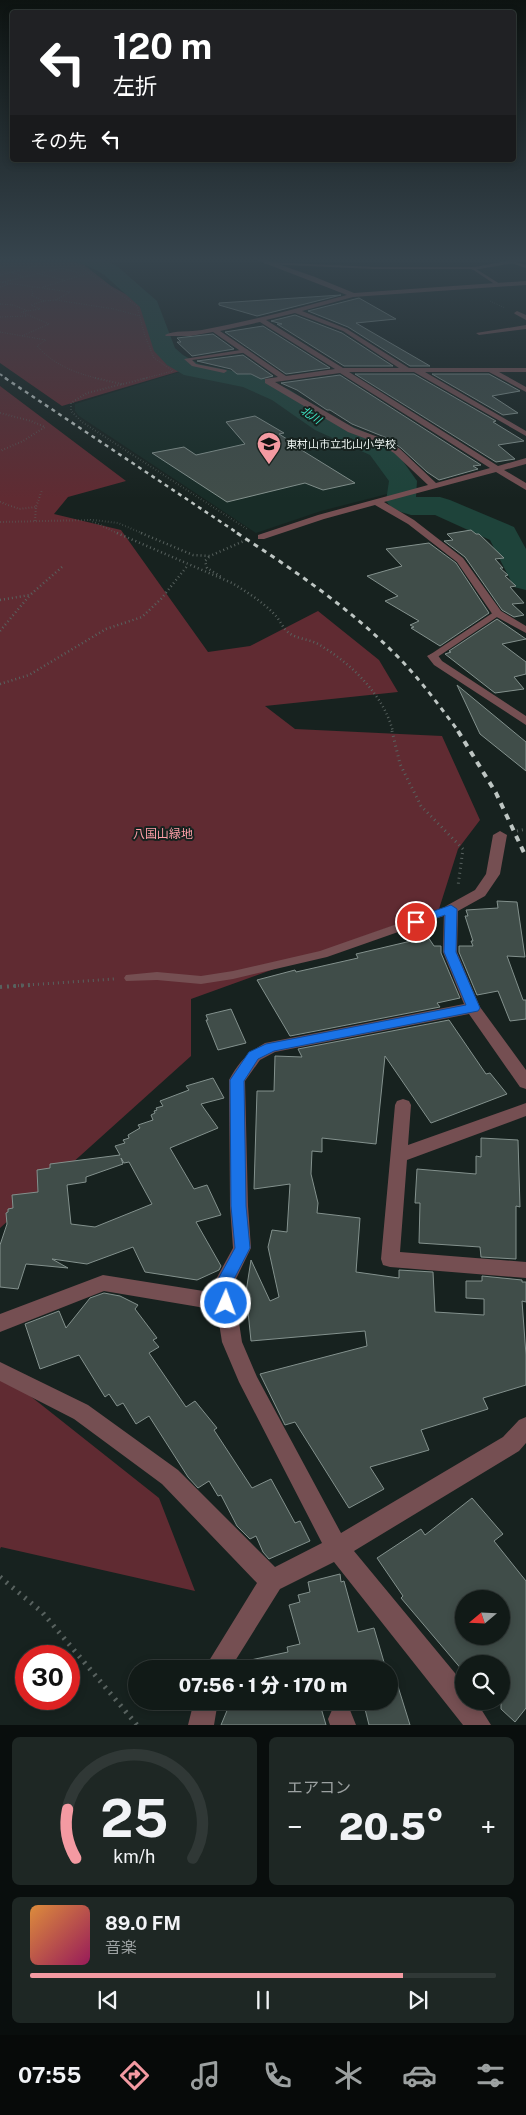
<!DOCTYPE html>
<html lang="ja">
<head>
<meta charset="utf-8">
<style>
	body { margin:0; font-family:"Public Sans","Noto Sans JP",sans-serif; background:#1e2724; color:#f1f3f6; height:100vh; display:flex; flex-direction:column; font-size:19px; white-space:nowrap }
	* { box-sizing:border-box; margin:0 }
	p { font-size:16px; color:#9ca1a1 }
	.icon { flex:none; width:28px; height:28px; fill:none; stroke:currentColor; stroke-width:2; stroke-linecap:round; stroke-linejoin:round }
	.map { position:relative; height:1725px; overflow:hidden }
	.panel { display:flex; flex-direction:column; gap:12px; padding:12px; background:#090e0d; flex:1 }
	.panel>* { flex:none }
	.banner { position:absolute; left:10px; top:10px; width:506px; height:152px; border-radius:5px; box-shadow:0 2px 8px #0003,0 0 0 1px #303836; background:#202124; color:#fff; overflow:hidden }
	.needle { width:32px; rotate:251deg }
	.fabs { position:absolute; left:455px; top:1590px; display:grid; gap:10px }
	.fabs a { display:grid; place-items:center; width:55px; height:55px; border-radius:50%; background:#111a17; box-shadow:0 2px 8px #0003,0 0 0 1px #303836; font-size:25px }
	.speed { position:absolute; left:15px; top:1645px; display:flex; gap:10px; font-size:25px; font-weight:700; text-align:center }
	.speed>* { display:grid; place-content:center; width:65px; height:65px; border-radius:50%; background:#111a17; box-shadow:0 2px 8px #0003,0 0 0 1px #303836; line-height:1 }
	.speed .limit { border:8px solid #d22; background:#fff; color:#111 }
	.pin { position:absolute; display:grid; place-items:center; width:42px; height:42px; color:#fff; margin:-21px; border:2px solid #fff; border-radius:50%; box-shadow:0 1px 5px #0007 }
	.me { position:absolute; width:55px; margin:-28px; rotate:2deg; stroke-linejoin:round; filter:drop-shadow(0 0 4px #0008) }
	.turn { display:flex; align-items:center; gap:18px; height:105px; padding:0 20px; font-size:22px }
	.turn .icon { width:65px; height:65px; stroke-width:2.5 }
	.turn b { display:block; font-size:35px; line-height:42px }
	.then { display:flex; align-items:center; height:48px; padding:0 20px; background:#0003; gap:10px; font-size:19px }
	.big { font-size:38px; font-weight:800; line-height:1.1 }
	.panel .widget { flex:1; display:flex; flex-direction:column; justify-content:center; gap:8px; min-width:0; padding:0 18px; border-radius:8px; background:#1e2724 }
	.panel .dial { align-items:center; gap:0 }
	.dial svg { height:130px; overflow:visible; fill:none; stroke:#303836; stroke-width:7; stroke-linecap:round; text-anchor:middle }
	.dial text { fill:#f1f3f6; stroke:none }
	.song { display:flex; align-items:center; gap:15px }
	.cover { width:60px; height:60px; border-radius:8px; background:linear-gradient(135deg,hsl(30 70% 55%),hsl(330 70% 35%)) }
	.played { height:5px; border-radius:2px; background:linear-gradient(90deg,#f49aa2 80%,#303836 80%) }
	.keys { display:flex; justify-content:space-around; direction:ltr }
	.heat { display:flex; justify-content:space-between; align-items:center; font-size:28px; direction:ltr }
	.panel .tiles { flex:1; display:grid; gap:12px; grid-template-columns:1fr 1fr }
	.widget:last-child { grid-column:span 2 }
	.trip { position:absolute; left:128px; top:1660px; width:270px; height:50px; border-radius:25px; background:#111a17; box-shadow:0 2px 8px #0003,0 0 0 1px #303836; font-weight:800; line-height:50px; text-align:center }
	.tab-bar { display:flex; height:80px; justify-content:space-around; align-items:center; background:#070a09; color:#9ca1a1 }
	.tab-bar .icon { width:35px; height:35px }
	.tab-bar .current { color:#f49aa2 }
	.tab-bar b { font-size:22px; color:#f1f3f6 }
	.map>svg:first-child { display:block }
	.built { fill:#182c27 }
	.green { fill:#602b32 }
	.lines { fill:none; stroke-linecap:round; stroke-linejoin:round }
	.river { fill:#1e433a; fill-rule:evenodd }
	.building { fill:#404d49; stroke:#83918d; fill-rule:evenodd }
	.path-far5 { stroke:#58625f; stroke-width:1; stroke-dasharray:0.5 2; stroke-linecap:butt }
	.path-far4 { stroke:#58625f; stroke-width:2; stroke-dasharray:0.5 2.5; stroke-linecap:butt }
	.path-far3 { stroke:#58625f; stroke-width:2.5; stroke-dasharray:1 3; stroke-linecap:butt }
	.path-far2 { stroke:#58625f; stroke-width:3; stroke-dasharray:1 4; stroke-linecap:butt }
	.path-far1 { stroke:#58625f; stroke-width:4; stroke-dasharray:2 5; stroke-linecap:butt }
	.path { stroke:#58625f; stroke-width:5; stroke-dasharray:2 6; stroke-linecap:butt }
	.service { fill:#754f52; fill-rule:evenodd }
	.minor { fill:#754f52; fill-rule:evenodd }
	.rail-far3 { stroke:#bec6c3; stroke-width:2; stroke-dasharray:3 3; stroke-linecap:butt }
	.rail-far2 { stroke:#bec6c3; stroke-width:2.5; stroke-dasharray:4 4; stroke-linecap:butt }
	.rail-far1 { stroke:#bec6c3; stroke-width:3; stroke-dasharray:5 5; stroke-linecap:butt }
	.rail { stroke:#bec6c3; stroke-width:4; stroke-dasharray:6 6; stroke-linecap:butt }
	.route { fill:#1a73e8; stroke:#114b97 }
	.labels { text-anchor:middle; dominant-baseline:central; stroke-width:4; stroke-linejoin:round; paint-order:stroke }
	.far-water-label { font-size:11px; font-style:italic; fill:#3fe8c7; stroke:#17221f }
	.far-poi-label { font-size:11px; fill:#edf4f2; stroke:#17221f; text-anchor:start }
	.park-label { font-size:12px; fill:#ff9fa8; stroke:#17221f }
</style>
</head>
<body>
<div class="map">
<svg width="526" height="1725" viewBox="0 0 526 1725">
	<rect width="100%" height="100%" fill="#17221f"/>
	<path class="built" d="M186,370l62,12 70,43 56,25 24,30 -3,12 -74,19 -65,22 -177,-117 -4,-5v-7z"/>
	<path class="green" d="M0,257h64l15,4 32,25 27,15 24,58 18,12 -118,35 -62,-43z
		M0,386l126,95 -58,16 -14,17 67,16 87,122 42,-6 68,-35 61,49 19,32 -133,14 30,23 147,7 38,84 -22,29 -19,60 -248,90v57l-191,172z
		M0,1372l159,126 36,93 -194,-44 -1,2z"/>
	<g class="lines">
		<path class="river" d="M68,257h30l19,9 40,35 18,47 8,7 16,9 60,12 31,14 43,28 57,25 27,38 -1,16h24l10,3 64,27 12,22v41l-12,-3 -24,-47 -55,-25h-24l-10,-3 -10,-5 -5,-6 3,-20 -19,-26 -55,-25 -43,-30 -29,-13 -59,-12 -17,-10 -13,-14 -14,-44 -37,-33 -15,-8 -18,-5z"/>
	</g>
	<path class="building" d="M341,295l-84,21 -38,-11v-2z
		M359,298l37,21 -40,4 74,43h-20l-62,-39 -40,-16z
		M295,315l47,18 51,33h-49l-67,-42h5l-11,-3z
		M263,326l67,42 -44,6 -61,-42z
		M213,334l21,15 -42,7 -15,-14h4l-4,-4z
		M243,355l30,21 -12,3 -10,-5h-14l-6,-5 -34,-8z
		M355,374h59l82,47 -3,1 31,19 -26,4 17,14 -19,3z
		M432,374h57l31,17 -28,5 26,17 -15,2z
		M340,375l141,90 -8,1 5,3 -39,11 -12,-8 -26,-24 -14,-10 -35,-14 -22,-14h-3l-30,-20 -16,-7z
		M255,416l29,17 -5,1 19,12h-3l60,37 -32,7 -18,-7 -78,19 -75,-49 32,-6 12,8 49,-11 -19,-22z
		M471,530l5,4h3l25,24 -9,1 8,9h-3l8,7 -3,1 11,10 -6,1 14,16 -12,1 12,11 -10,2 -12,-7 -37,-53 -21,-16 9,-1 -6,-6z
		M429,543l27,20 33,50 -49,33 -29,-18 3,-1 -4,-2 9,-4 -34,-20 13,-5 -31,-20 35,-10 -16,-17z
		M497,619l29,20 -24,5 24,18v12l-12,3 10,12 -29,4 -50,-39 6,-2 -2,-1z
		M457,685l69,57v29l-46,-37z
		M497,901l20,1 8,55 -18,-1 16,44h3v19l-16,2 -12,-30 -21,4 -18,-43v-6h14l-2,-5h2l-8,-25h3l-2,-6 32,-2z
		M428,937l6,9h7v7l19,45 -23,5 3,4 -150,29 -33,-56 38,-10 1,2 62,-14 -2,-4z
		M231,1009l15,34 -28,7 -12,-30h2l-2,-5z
		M449,1020l37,54 4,-1 17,21 -76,29 -46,-67 -9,88 -54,-6v14l-10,-1 -1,23 7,29 -1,10 43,5 -4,54 43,6v-8l34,2 2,40 49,3v-16l-18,-1v-17h16v-5l40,4v2h4v20l-4,-1 4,54v30l-43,13 5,11 -67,21 8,20 -59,17 14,22 -35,19 -54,-86 -10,3 -25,-51 107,-28 -2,-15 -114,10 -5,-49 5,-32 19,41 9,-4 -11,-50 4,-17 15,2 3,-48 -36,5 3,-98h17l1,-35 27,1 -4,-8z
		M213,1078l11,20 -23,6 17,24 -48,20 24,41 13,-4 14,30 -25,7 25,44 -2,4 -22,10 -52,-8 -12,-25 -46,17 -35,-5 16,9 -42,-4 -8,25 -18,-2v-42l7,-21 -1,-11 2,-1v-3l5,-1 -1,-13 26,-3 -1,-22 13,-2v-4l70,-9 -5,-9 10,-3 -2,-3 6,-2 -1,-3 12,-7 -2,-3 15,-5 -2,-5 4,-2 -1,-2 3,-1 -1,-2 7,-2 -3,-5 29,-11 -3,-4zM121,1158l3,5 5,-1 23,42 -57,23 -24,-3 -4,-39 19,-3v-5l37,-13z
		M481,1138l37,2 2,67 -4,-1v53l-35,-2 -1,-10 -61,-4 1,-40h-5l2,-34 59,5v-18l5,1z
		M104,1293l16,3 18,9 -3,4 22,29 -4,2 6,7 -10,6 37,54 9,-6 22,27 -3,2 38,58 19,-9 24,44 5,-2 10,20 -41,18 -6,-7 -7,-16 -6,3 -13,-13 -16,-31 -3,1 -9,-15 -11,7 -10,-11 -39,-61 -13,8 -13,-21 -6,3 -8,-12 -4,3 -26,-42 -39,14 -15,-45 34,-13 7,17 24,-30z
		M472,1498l31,36 -9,7 32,40v127l-11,14 -14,-13v-45h-37l-1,7 -62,-73 2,-2 -26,-38 44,-29 4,6zM464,1599h37v37h-37z
		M340,1574l1,8 3,-1 14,51 16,-4 12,41h-143l3,-8 42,-9 -1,-5 13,-3 -11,-39 11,-3 -2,-7 12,-3 -2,-10z
		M389,1680v2l7,-2 14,45h-41l-6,-24h26z
		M231,1701h88l7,24h-105z"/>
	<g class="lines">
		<path class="path-far5" d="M0,268l57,-11
			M11,272l13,5
			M89,273l48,33 8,30 9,22 19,13 -31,8
			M40,274l23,6
			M0,275l36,-9
			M0,282l70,10 -14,8 58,9 26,7
			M3,282l59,-14 19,6
			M0,287l9,-3
			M33,287l-2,3 2,2 -1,4 12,5 12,-1
			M43,287l46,-14 -19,-14 -14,-2
			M44,301l-13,4 9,4 -19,3 28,12
			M490,301l15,7
			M0,304l13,1 15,6
			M0,317l27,-1
			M0,332l46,8 -9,6c17,19 38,27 63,33
			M22,336l27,-12"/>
		<path class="path-far4" d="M95,378l27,6
			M147,378l-60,15 -16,10v8l11,11 165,107
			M0,413l31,8 14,6 -22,14 -23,10
			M0,502l19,7 17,-2
			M93,520l25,3 26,11
			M35,521l1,-14 6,-17
			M0,522l90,-2 29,14"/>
		<path class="path-far3" d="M117,533l115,50c15,9 31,19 43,32 5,5 8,14 14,18 8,6 20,6 29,11 33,19 66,51 75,88
			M141,533l52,22 17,1 36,-16
			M209,557l-4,4 2,7 16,10
			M0,600l30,-5 32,-28
			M0,631l30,-36
			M0,684l29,-9 77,-46 36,-12 19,-18 27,-34"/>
		<path class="path-far2" d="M392,731l8,33 21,42 42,43 -5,37
			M517,831l9,-2
			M13,986l101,-7"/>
		<path class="path-far1" d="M0,987l30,-2"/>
		<path class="path" d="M0,1577l42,35 95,113"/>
		<path class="service" d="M511,261l15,4v3l-15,-5z
			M266,262l108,5h99l27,17 -4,1 -24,-16h-98l-110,-5z
			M526,325v4l-47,6 -3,-2z
			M247,349l2,3 -57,8 4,4 30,6 1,1 -3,2 -32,-7 -8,-7z
			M497,610l3,1v4l-64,43h-6l-2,-2z
			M451,905l4,1 2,3 -2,3 -128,45 -94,22 -32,5 -44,-4 -31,1 -2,-3 2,-3 31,-3 44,4 32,-5 87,-20z"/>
		<path class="minor" d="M249,257h9l57,20 39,16 172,-12v4l-173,12 -51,14 45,18 62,39h117v4h-27l27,15v5l-37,-20h-64l101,59v5l-112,-64h-65l149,94 28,-8v6l-22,6 22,13v7l-30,-18 -112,30 30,18 49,38 38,53 25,15v7l-33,-18 -36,-53 -49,-38 -33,-19 -51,14 -60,20h-6v-4l60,-20 110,-30 -34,-32 -14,-9 -32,-12 -83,-49v-4l13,-2 -65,-45 -23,4h-24l-1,-1c8,-5 26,-3 37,-5 50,-9 96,-22 145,-35zM295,313l48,18 56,37h-56l-77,-48zM260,322l75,47 -49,7 -66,-45zM340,373l150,95 -54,15 -36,-34 -14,-9 -32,-12 -79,-46z
			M526,257v4l-53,9 -3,-2z
			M517,311l9,4v5l-11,-6 -1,-1z
			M433,653l4,1 5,7 84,55v9l-92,-60 -7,-9z
			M500,831l7,4 -7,39 -15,22 -27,15 -1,41 23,55 46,63v19l-6,-2 -51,-73 -194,38 -15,8 -15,21 3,125 3,42 -16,33 1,22 6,39 15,35 84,156 162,-96 16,-17 7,-3v26l-7,8 -165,100 110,133v17h12l15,24h-28l-129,-163 -54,27 -50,80h-26l53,-86 -95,-99 -88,-65 -74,-38v-19l88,43 90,65 97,97 47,-24 -83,-161 -17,-40 -5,-32 -113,-19 -104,41v-18l103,-39 113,18 -1,-12 18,-33 -3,-42 -1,-126c10,-18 18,-27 36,-37l199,-39 -21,-52 1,-43 2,-3 29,-16 11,-16 7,-39z
			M403,1099l6,2 2,4 -3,40 118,-42v13l-119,44 -7,92 126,10v16l-136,-11 -7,-2 -2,-6 14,-154 2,-4z
			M194,1701h24l-4,24h-26z
			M341,1706l9,4 6,15h-26l-2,-6 4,-9z"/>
		<path class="rail-far3" d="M0,374l7,5"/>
		<path class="rail-far2" d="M5,378l234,156"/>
		<path class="rail-far1" d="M237,533c54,35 108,72 154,117 26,25 47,54 68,82"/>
		<path class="rail" d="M458,731l38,62 30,64"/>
	</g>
	<linearGradient id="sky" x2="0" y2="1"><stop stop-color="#0d1311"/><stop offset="0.52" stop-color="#36444d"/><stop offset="1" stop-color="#36444d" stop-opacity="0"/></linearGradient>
	<rect width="526" height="499" fill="url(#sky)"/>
	<path class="route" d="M451,905l6,4 -1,43 24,56 -2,3 -204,40 -16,8 -14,22 2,125 4,42 -17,33 1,22 -3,5 -5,2 -6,-2 -2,-5 -1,-22 18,-33 -4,-42 -1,-126 2,-3 17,-25 17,-8 200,-39 -22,-53 1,-37 -29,10 -6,-3 1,-3z"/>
	<defs>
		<symbol id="school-pin" viewBox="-11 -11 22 30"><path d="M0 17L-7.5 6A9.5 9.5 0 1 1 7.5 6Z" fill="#f49aa2" stroke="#17221f"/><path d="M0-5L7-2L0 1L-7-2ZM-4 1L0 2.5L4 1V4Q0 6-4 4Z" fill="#111"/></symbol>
	</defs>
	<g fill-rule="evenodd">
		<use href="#school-pin" x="255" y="430" width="28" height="38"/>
	</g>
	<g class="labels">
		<g class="far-water-label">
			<text transform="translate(311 415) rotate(34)">北川</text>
		</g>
		<g class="far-poi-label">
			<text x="286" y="444">東村山市立北山小学校</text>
		</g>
		<g class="park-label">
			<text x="163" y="834">八国山緑地</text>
		</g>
	</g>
</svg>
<div class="fabs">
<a><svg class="needle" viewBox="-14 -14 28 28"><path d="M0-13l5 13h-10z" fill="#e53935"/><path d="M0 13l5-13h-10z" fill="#9ca1a1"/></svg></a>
<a><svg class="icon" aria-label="search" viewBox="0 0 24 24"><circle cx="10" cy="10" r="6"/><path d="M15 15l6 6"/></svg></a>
</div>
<div class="speed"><div class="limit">30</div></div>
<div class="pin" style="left:416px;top:922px;background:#d93025"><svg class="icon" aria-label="arrive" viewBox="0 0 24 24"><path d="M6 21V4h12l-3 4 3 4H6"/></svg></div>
<svg class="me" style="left:226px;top:1303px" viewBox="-20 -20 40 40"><circle r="17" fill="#1a73e8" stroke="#fff" stroke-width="3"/><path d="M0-11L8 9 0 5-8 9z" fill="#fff"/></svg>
<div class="trip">07:56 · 1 分 · 170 m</div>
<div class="banner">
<div class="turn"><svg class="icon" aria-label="left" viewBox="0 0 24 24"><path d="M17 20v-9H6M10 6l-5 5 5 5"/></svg><div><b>120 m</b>左折</div></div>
<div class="then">その先<svg class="icon" aria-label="left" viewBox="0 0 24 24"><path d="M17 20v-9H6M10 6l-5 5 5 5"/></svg></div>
</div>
</div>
<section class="panel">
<div class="tiles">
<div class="widget dial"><svg viewBox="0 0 100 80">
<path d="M14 69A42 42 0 1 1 86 69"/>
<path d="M14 69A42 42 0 0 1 9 39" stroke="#f49aa2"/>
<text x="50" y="56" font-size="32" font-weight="700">25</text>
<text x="50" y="72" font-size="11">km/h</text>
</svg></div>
<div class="widget"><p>エアコン</p>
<div class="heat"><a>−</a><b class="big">20.5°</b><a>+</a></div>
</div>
<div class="widget">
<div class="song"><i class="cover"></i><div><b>89.0 FM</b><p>音楽</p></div></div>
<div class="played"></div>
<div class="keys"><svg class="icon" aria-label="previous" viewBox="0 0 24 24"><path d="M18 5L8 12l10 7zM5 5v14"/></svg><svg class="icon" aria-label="pause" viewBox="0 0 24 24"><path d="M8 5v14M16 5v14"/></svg><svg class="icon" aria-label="next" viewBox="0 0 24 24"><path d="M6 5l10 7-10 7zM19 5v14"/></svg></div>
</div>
</div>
</section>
<nav class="tab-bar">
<b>07:55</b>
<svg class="icon current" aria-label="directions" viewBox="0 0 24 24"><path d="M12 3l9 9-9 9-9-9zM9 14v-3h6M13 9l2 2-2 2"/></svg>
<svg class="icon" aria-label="music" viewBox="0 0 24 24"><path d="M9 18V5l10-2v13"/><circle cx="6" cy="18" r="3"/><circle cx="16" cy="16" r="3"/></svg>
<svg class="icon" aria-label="phone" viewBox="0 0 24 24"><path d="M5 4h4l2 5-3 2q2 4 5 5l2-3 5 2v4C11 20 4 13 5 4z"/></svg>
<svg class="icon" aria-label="climate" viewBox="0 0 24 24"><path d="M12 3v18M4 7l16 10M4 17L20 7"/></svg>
<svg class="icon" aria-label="car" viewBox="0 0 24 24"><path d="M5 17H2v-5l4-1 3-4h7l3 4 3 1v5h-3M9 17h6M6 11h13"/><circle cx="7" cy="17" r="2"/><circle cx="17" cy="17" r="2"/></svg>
<svg class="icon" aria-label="filters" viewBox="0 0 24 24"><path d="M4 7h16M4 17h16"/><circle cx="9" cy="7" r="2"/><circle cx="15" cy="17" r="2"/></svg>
</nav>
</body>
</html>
